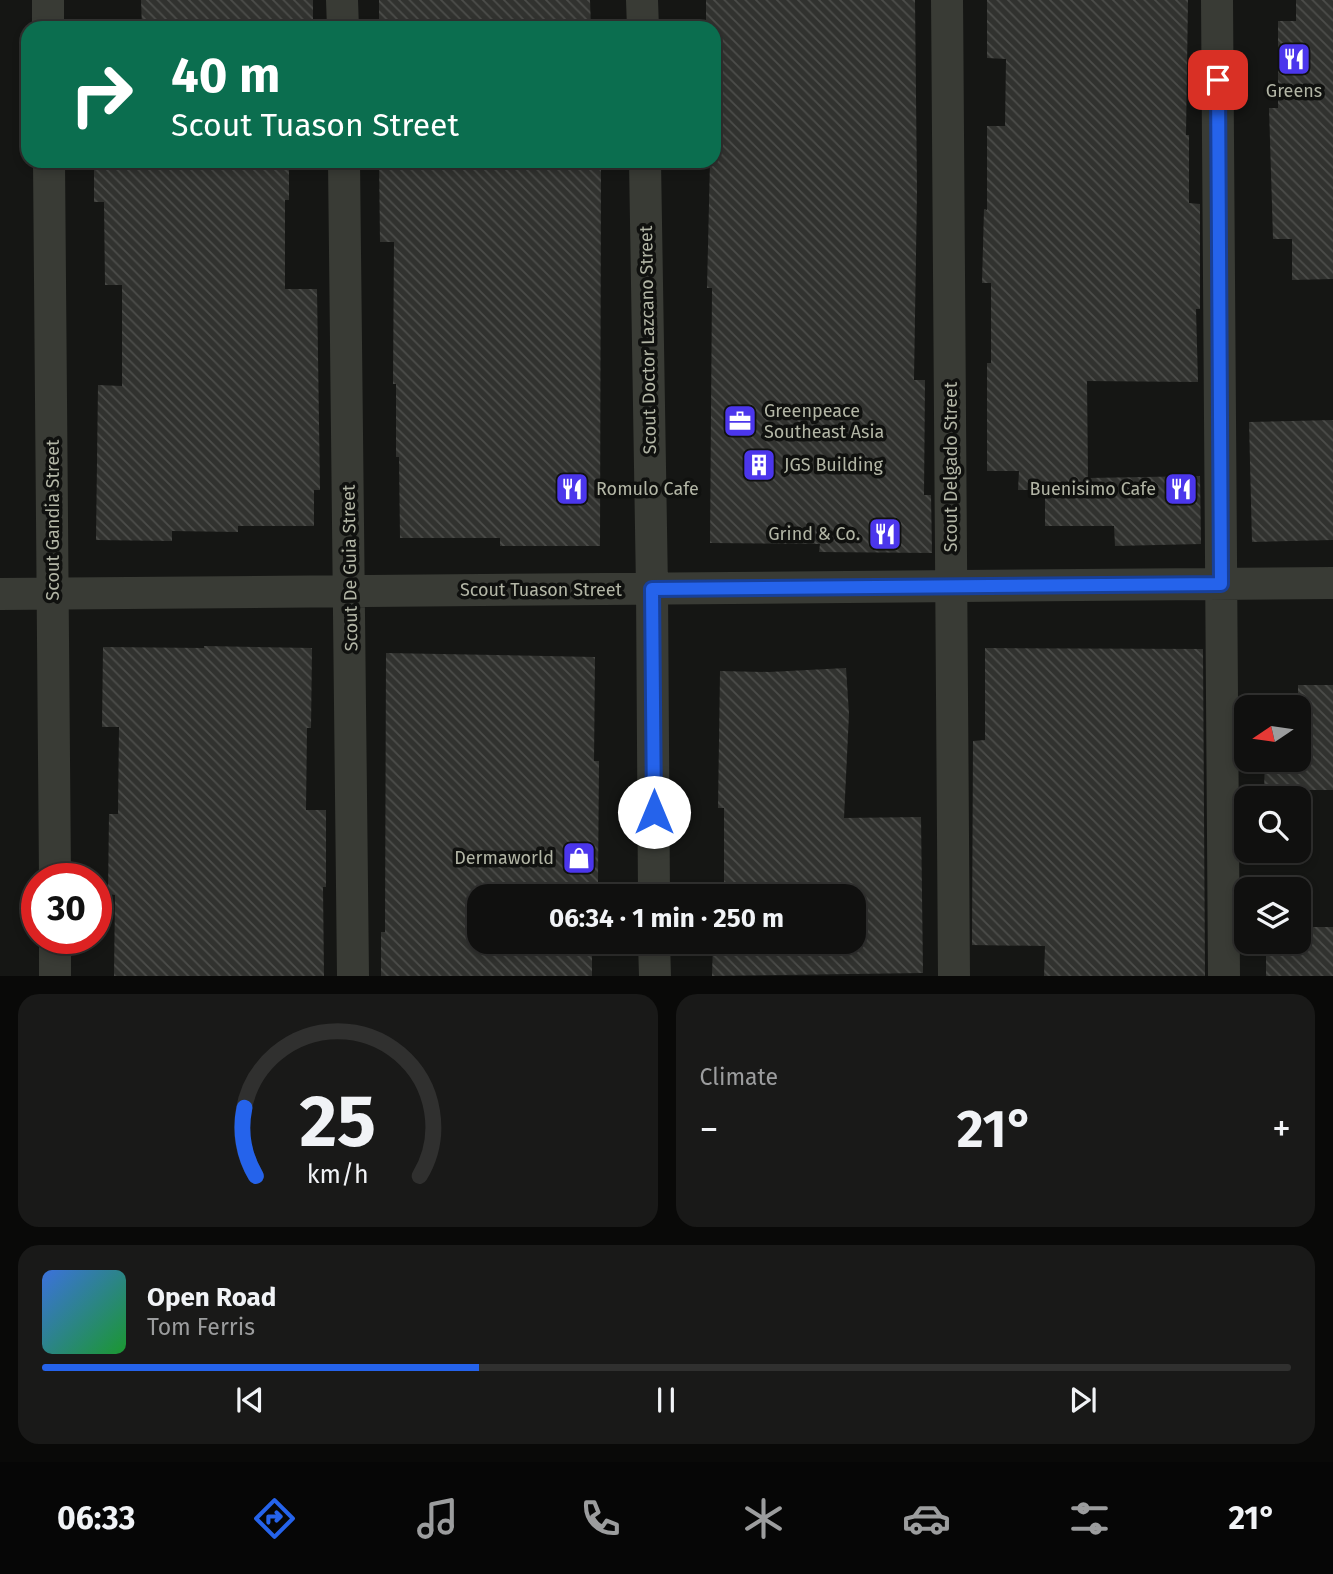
<!DOCTYPE html>
<html lang="en">
<head>
<meta charset="utf-8">
<style>
	body { margin:0; font-family:"Fira Sans",sans-serif; background:#191918; color:#f1f3f6; height:100vh; display:flex; flex-direction:column; font-size:26px; white-space:nowrap }
	* { box-sizing:border-box; margin:0 }
	p { font-size:23px; color:#9c9d9e }
	.icon { flex:none; width:38px; height:38px; fill:none; stroke:currentColor; stroke-width:2; stroke-linecap:round; stroke-linejoin:round }
	.map { position:relative; height:976px; overflow:hidden }
	.details { display:flex; flex-direction:column; gap:18px; padding:18px; background:#090908; flex:1 }
	.details>* { flex:none }
	.hud { position:absolute; left:21px; top:21px; width:700px; height:147px; border-radius:21px; box-shadow:0 4px 10px #0003,0 0 0 2px #30302f; background:#0b6e4f; color:#fff; overflow:hidden }
	.needle { width:46px; rotate:257deg }
	.controls { position:absolute; left:1234px; top:695px; display:grid; gap:14px }
	.controls a { display:grid; place-items:center; width:77px; height:77px; border-radius:14px; background:#10100f; box-shadow:0 4px 10px #0003,0 0 0 2px #30302f; font-size:35px }
	.speed { position:absolute; left:21px; top:863px; display:flex; gap:14px; font-size:35px; font-weight:700; text-align:center }
	.speed>* { display:grid; place-content:center; width:91px; height:91px; border-radius:50%; background:#10100f; box-shadow:0 4px 10px #0003,0 0 0 2px #30302f; line-height:1 }
	.speed .limit { border:10px solid #d22; background:#fff; color:#111 }
	.pin { position:absolute; display:grid; place-items:center; width:60px; height:60px; color:#fff; margin:-30px; border-radius:14px; box-shadow:0 4px 10px #0006 }
	.me { position:absolute; width:77px; margin:-38px; rotate:0deg; stroke-linejoin:round; filter:drop-shadow(0 0 5px #0008) }
	.turn { display:flex; align-items:center; gap:24px; height:147px; padding:0 35px; font-size:32px }
	.turn .icon { width:91px; height:91px; stroke-width:2.5 }
	.turn b { display:block; font-size:49px; line-height:60px }
	.big { font-size:52px; font-weight:700; line-height:1.1 }
	.details .card { flex:1; display:flex; flex-direction:column; justify-content:center; gap:10px; min-width:0; padding:0 24px; border-radius:21px; background:#191918 }
	.details .dial { align-items:center; gap:0 }
	.dial svg { height:182px; overflow:visible; fill:none; stroke:#30302f; stroke-width:7; stroke-linecap:round; text-anchor:middle }
	.dial text { fill:#f1f3f6; stroke:none }
	.song { display:flex; align-items:center; gap:21px }
	.cover { width:84px; height:84px; border-radius:10px; background:linear-gradient(135deg,hsl(220 70% 55%),hsl(130 70% 35%)) }
	.played { height:7px; border-radius:4px; background:linear-gradient(90deg,#2563eb 35%,#30302f 35%) }
	.keys { display:flex; justify-content:space-around; direction:ltr }
	.heat { display:flex; justify-content:space-between; align-items:center; font-size:38px; direction:ltr }
	.details .tiles { flex:1; display:grid; gap:18px; grid-template-columns:1fr 1fr }
	.card:last-child { grid-column:span 2 }
	.trip { position:absolute; left:467px; top:884px; width:399px; height:70px; border-radius:21px; background:#10100f; box-shadow:0 4px 10px #0003,0 0 0 2px #30302f; font-weight:700; line-height:70px; text-align:center }
	.menu { display:flex; height:112px; justify-content:space-around; align-items:center; background:#060606; color:#9c9d9e }
	.menu .icon { width:49px; height:49px }
	.menu .selected { color:#2563eb }
	.menu b { font-size:32px; color:#f1f3f6 }
	.map>svg:first-child { display:block }
	.building { fill:url(#building-back-hatch) }
	.lines { fill:none; stroke-linecap:round; stroke-linejoin:round }
	.street { stroke:#393b35; stroke-width:32 }
	.route-casing { stroke:#184099; stroke-width:18 }
	.route { stroke:#2563eb; stroke-width:12 }
	.labels { text-anchor:middle; dominant-baseline:central; stroke-width:7; stroke-linejoin:round; paint-order:stroke }
	.poi-label { font-size:18px; fill:#b3b6a6; stroke:#10110f; text-anchor:start }
	.street-label { font-size:18px; fill:#b3b6a6; stroke:#10110f }
</style>
</head>
<body>
<div class="map">
<svg width="1333" height="976" viewBox="0 0 1333 976">
	<defs>
		<pattern id="building-back-hatch" width="6" height="6" patternUnits="userSpaceOnUse" patternTransform="scale(1.75)"><rect width="6" height="6" fill="#31322f"/><path d="M-1 5l2 2M0 0l6 6M5-1l2 2" fill="none" stroke="#4c4d4a"/></pattern>
	</defs>
	<rect width="100%" height="100%" fill="#151614"/>
	<path class="building" d="M141,0h172v28h-171z
		M379,0h211l1,28h-212z
		M706,0h209l2,192 -3,188h11l-1,115h7l1,58 -113,-1 1,-8 -110,-1 2,-255h-5l3,-127h4v-133h-8z
		M987,0h201l-2,135h3v68l11,1v105h-4l2,73 -111,-1 1,97 112,-2 1,68 -86,2 -1,-20h-69v-36h-27l1,-19h-32v-108h4v-80h-9l2,-74 3,1v-84h18l1,-67 -19,-1z
		M1296,0h37v279l-41,1v-41h-19l-4,-131h9v-87h18z
		M94,161h195v39h-4v89h32l3,201h-6v36h-76v6l-66,-1v10l-76,-1 2,-155 24,1v-101h-17l-1,-83h-10z
		M379,161h222l-1,385h-100v-8h-100l-1,-81h-3v-73h-3l1,-142h-14z
		M1333,420v120l-81,2 -3,-120z
		M204,646l108,2 -1,80h-4l-1,82h20v77h-3l1,89h-210l1,-81 -7,-1 1,-80h9l1,-87h-17l1,-80 101,1z
		M985,648l218,1 2,327h-161l1,-30 -73,-1 1,-204 12,-1z
		M386,653l209,4 -1,104h5l-1,123h-6v12h-112v46h112v34h-211v-44h4z
		M846,668l3,46 -5,104 77,-1 2,156 -211,3 1,-34h141v-46h-130v-88h-6l2,-137 49,1z
		M1298,685h35v105h-69l1,-30h33z
		M1298,927h35v49h-67v-34h32z"/>
	<g class="lines">
		<path class="street" d="M48,0v28
			M342,0l1,28
			M642,0l1,28
			M947,0c3,325 2,650 7,976
			M1217,0l7,976
			M49,161l6,717
			M344,161l9,815
			M645,161l7,428 2,307
			M0,594l1333,-11
			M55,938v38
			M654,942l1,34"/>
	</g>
	<g class="lines">
		<defs>
			<path id="route" d="M654,812l-2,-223 569,-5 -3,-504"/>
		</defs>
		<use href="#route" class="route-casing"/>
		<use href="#route" class="route"/>
	</g>
	<defs>
		<symbol id="restaurant-square" viewBox="-11 -11 22 22"><rect x="-9" y="-9" width="18" height="18" rx="4" fill="#4b36ec" stroke="#10110f"/><path d="M-5-6h1v4h1v-4h1v4h1v-4h1v5L-1.5 .5V6h-2V.5L-5-1ZM5-6V6H3V1.5H1.5Q1.5-4 5-6Z" fill="#fff"/></symbol>
		<symbol id="office-square" viewBox="-11 -11 22 22"><rect x="-9" y="-9" width="18" height="18" rx="4" fill="#4b36ec" stroke="#10110f"/><path d="M-6-3h4V-5.5h4V-3h4V5H-6ZM-1-4.5V-3h2v-1.5ZM-6 0V1H6V0Z" fill="#fff"/></symbol>
		<symbol id="building-square" viewBox="-11 -11 22 22"><rect x="-9" y="-9" width="18" height="18" rx="4" fill="#4b36ec" stroke="#10110f"/><path d="M-4-6H4V6H1V3H-1V6H-4ZM-2.5-4.3h1.7v1.8h-1.7ZM.8-4.3h1.7v1.8H.8ZM-2.5-1h1.7V.8h-1.7ZM.8-1h1.7V.8H.8Z" fill="#fff"/></symbol>
		<symbol id="shop-square" viewBox="-11 -11 22 22"><rect x="-9" y="-9" width="18" height="18" rx="4" fill="#4b36ec" stroke="#10110f"/><path d="M-5-2.5h2.3a2.7 3.5 0 0 1 5.4 0H5L5.5 6h-11ZM-1.5-2.5h3a1.5 2.3 0 0 0-3 0Z" fill="#fff"/></symbol>
	</defs>
	<g fill-rule="evenodd">
		<use href="#restaurant-square" x="1275" y="40" width="38" height="38"/>
		<use href="#office-square" x="721" y="402" width="38" height="38"/>
		<use href="#building-square" x="740" y="446" width="38" height="38"/>
		<use href="#restaurant-square" x="553" y="470" width="38" height="38"/>
		<use href="#restaurant-square" x="1162" y="470" width="38" height="38"/>
		<use href="#restaurant-square" x="866" y="515" width="38" height="38"/>
		<use href="#shop-square" x="560" y="839" width="38" height="38"/>
	</g>
	<g class="labels">
		<g class="poi-label">
			<text x="1294" y="91" text-anchor="middle">Greens</text>
			<text x="764" y="411">Greenpeace<tspan x="764" dy="21">Southeast Asia</tspan></text>
			<text x="784" y="465">JGS Building</text>
			<text x="596" y="489">Romulo Cafe</text>
			<text x="1156" y="489" text-anchor="end">Buenisimo Cafe</text>
			<text x="860" y="534" text-anchor="end">Grind &amp; Co.</text>
			<text x="554" y="858" text-anchor="end">Dermaworld</text>
		</g>
		<g class="street-label">
			<text transform="translate(648 340) rotate(-91)">Scout Doctor Lazcano Street</text>
			<text transform="translate(951 467) rotate(-90)">Scout Delgado Street</text>
			<text transform="translate(53 520) rotate(-90)">Scout Gandia Street</text>
			<text transform="translate(350 568) rotate(-91)">Scout De Guia Street</text>
			<text x="541" y="590">Scout Tuason Street</text>
		</g>
	</g>
</svg>
<div class="controls">
<a><svg class="needle" viewBox="-14 -14 28 28"><path d="M0-13l5 13h-10z" fill="#e53935"/><path d="M0 13l5-13h-10z" fill="#9c9d9e"/></svg></a>
<a><svg class="icon" aria-label="search" viewBox="0 0 24 24"><circle cx="10" cy="10" r="6"/><path d="M15 15l6 6"/></svg></a>
<a><svg class="icon" aria-label="layers" viewBox="0 0 24 24"><path d="M12 4l9 5-9 5-9-5zM3 14l9 5 9-5"/></svg></a>
</div>
<div class="speed"><div class="limit">30</div></div>
<div class="pin" style="left:1218px;top:80px;background:#d93025"><svg class="icon" aria-label="arrive" viewBox="0 0 24 24"><path d="M6 21V4h12l-3 4 3 4H6"/></svg></div>
<svg class="me" style="left:654px;top:812px" viewBox="-20 -20 40 40"><circle r="19" fill="#fff"/><path d="M0-13L10 11 0 6-10 11z" fill="#2563eb"/></svg>
<div class="trip">06:34 · 1 min · 250 m</div>
<div class="hud">
<div class="turn"><svg class="icon" aria-label="right" viewBox="0 0 24 24"><path d="M7 20v-9h11M14 6l5 5-5 5"/></svg><div><b>40 m</b>Scout Tuason Street</div></div>
</div>
</div>
<section class="details">
<div class="tiles">
<div class="card dial"><svg viewBox="0 0 100 80">
<path d="M14 69A42 42 0 1 1 86 69"/>
<path d="M14 69A42 42 0 0 1 9 39" stroke="#2563eb"/>
<text x="50" y="56" font-size="32" font-weight="700">25</text>
<text x="50" y="72" font-size="11">km/h</text>
</svg></div>
<div class="card"><p>Climate</p>
<div class="heat"><a>−</a><b class="big">21°</b><a>+</a></div>
</div>
<div class="card">
<div class="song"><i class="cover"></i><div><b>Open Road</b><p>Tom Ferris</p></div></div>
<div class="played"></div>
<div class="keys"><svg class="icon" aria-label="previous" viewBox="0 0 24 24"><path d="M18 5L8 12l10 7zM5 5v14"/></svg><svg class="icon" aria-label="pause" viewBox="0 0 24 24"><path d="M8 5v14M16 5v14"/></svg><svg class="icon" aria-label="next" viewBox="0 0 24 24"><path d="M6 5l10 7-10 7zM19 5v14"/></svg></div>
</div>
</div>
</section>
<nav class="menu">
<b>06:33</b>
<svg class="icon selected" aria-label="directions" viewBox="0 0 24 24"><path d="M12 3l9 9-9 9-9-9zM9 14v-3h6M13 9l2 2-2 2"/></svg>
<svg class="icon" aria-label="music" viewBox="0 0 24 24"><path d="M9 18V5l10-2v13"/><circle cx="6" cy="18" r="3"/><circle cx="16" cy="16" r="3"/></svg>
<svg class="icon" aria-label="phone" viewBox="0 0 24 24"><path d="M5 4h4l2 5-3 2q2 4 5 5l2-3 5 2v4C11 20 4 13 5 4z"/></svg>
<svg class="icon" aria-label="climate" viewBox="0 0 24 24"><path d="M12 3v18M4 7l16 10M4 17L20 7"/></svg>
<svg class="icon" aria-label="car" viewBox="0 0 24 24"><path d="M5 17H2v-5l4-1 3-4h7l3 4 3 1v5h-3M9 17h6M6 11h13"/><circle cx="7" cy="17" r="2"/><circle cx="17" cy="17" r="2"/></svg>
<svg class="icon" aria-label="filters" viewBox="0 0 24 24"><path d="M4 7h16M4 17h16"/><circle cx="9" cy="7" r="2"/><circle cx="15" cy="17" r="2"/></svg>
<b>21°</b>
</nav>
</body>
</html>
